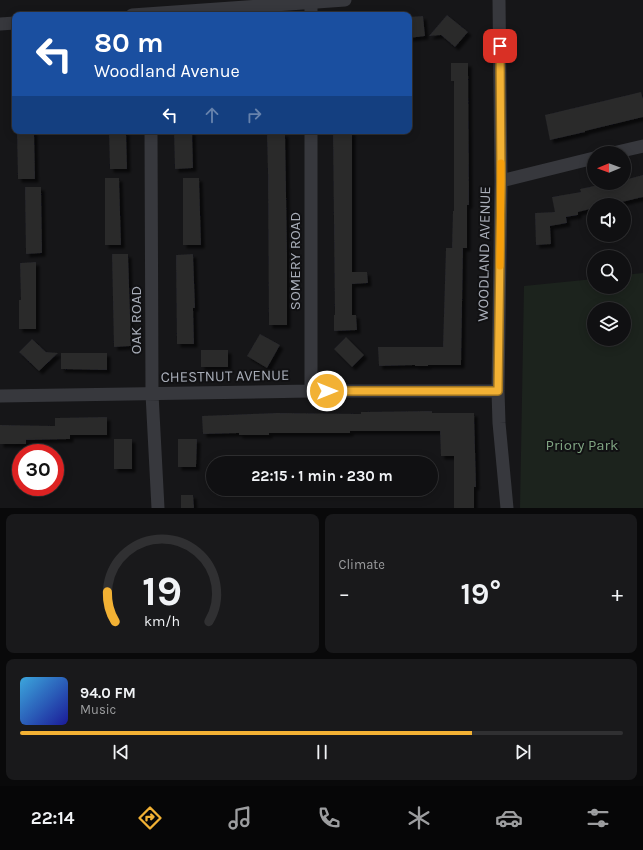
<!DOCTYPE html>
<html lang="en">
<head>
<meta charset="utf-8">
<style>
	body { margin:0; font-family:Karla,sans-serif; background:#19191b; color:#f1f3f6; height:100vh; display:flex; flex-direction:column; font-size:15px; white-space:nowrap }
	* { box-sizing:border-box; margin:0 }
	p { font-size:13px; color:#9c9d9f }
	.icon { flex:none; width:22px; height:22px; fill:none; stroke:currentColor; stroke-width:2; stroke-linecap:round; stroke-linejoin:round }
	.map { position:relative; height:508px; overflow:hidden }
	.panel { display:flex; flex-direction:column; gap:6px; padding:6px; background:#09090a; flex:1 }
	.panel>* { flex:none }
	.top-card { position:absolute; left:12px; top:12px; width:400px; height:122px; border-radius:8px; box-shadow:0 2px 10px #0003,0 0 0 1px #303032; background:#1a4fa0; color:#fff; overflow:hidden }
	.needle { width:26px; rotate:269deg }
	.controls { position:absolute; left:587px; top:146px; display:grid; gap:8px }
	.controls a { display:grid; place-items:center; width:44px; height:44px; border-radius:50%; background:#101012; box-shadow:0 2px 10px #0003,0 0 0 1px #303032; font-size:20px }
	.speed { position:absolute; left:12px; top:444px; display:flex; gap:8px; font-size:20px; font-weight:700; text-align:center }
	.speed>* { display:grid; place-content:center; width:52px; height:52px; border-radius:50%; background:#101012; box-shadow:0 2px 10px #0003,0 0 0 1px #303032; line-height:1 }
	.speed .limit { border:6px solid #d22; background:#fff; color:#111 }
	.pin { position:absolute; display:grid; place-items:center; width:34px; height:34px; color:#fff; margin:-17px; border-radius:8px; box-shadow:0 2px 6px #0006 }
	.me { position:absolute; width:44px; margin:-22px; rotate:90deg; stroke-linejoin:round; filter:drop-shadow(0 0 3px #0008) }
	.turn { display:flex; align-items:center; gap:14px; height:84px; padding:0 16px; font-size:18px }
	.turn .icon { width:52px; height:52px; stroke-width:2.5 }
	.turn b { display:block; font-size:28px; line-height:34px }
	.lanes { display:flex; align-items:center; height:38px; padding:0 16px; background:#0003; justify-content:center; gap:20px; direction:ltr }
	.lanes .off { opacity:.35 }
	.big { font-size:30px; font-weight:700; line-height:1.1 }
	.panel .card { flex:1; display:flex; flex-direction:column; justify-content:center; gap:6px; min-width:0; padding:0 14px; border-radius:8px; background:#19191b }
	.panel .dial { align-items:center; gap:0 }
	.dial svg { height:104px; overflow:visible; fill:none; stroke:#303032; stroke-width:7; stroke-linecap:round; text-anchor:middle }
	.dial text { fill:#f1f3f6; stroke:none }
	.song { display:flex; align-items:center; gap:12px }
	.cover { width:48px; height:48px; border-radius:6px; background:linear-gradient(135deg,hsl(200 70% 55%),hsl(240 70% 35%)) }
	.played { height:4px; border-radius:2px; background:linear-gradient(90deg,#f2b134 75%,#303032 75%) }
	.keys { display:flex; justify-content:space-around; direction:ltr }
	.heat { display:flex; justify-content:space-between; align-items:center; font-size:22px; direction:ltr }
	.panel .tiles { flex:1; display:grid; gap:6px; grid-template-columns:1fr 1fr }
	.card:last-child { grid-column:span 2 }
	.trip { position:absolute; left:206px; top:456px; width:232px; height:40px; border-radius:20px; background:#101012; box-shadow:0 2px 10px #0003,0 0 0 1px #303032; font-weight:700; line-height:40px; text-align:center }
	.menu { display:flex; height:64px; justify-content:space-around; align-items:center; background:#060607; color:#9c9d9f }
	.menu .icon { width:28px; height:28px }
	.menu .selected { color:#f2b134 }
	.menu b { font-size:18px; color:#f1f3f6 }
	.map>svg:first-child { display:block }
	.green { fill:#1c231d; fill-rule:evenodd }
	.building { fill:#29292c; filter:url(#shadow) }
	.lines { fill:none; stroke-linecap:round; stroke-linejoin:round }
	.street { stroke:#37383d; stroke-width:13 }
	.route-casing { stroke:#9d7322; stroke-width:10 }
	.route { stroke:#f2b134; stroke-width:7 }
	.slow { stroke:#f59e0b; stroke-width:7 }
	.labels { text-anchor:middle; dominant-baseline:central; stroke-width:4; stroke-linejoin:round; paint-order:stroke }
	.street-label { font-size:15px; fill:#a8adb8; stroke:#111113 }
	.park-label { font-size:15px; fill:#7fa381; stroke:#111113 }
</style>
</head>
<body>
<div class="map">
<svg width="643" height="508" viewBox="0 0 643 508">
	<defs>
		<filter id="shadow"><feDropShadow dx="3.5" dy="3.5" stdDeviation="1" flood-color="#0009"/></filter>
	</defs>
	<rect width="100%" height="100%" fill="#161618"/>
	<path class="green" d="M643,273v235h-123l4,-222 70,-7v8h30v-12zM594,309h30v30h-30z"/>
	<path class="building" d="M447,15l21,17 -13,15 -14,-12 -12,1z
		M423,16l2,20 -16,2v-21z
		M451,63h17l1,142h-2v43h-4l-2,117h-33v1h-13v-1l-36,1 -1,-19h65l3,-99h6l1,-37h1v-130h-3z
		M641,92l2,7v18l-58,14v1l-35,8 -5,-25z
		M17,131h17l1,48h-17z
		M109,131h17l1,38h-17z
		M174,131h18l1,37 -18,1z
		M333,131h19v141h15l1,11 -16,1v31h4l1,15 -23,1v-16h1z
		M285,133l2,119v73h-18l-1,-152 -1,-39z
		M643,175v22l-34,8h-15v3l-16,4v3l-12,2 1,6 -17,3 1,18 -15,1 -1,-32 20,-1 -3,-15 29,-5 -1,-3 28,-6h16v-3z
		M105,178h14l2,67h-16z
		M183,178h16l2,67h-18z
		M25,187h16l1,66 -16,1z
		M112,254h16l3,92 -17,1z
		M193,254l2,54h-2l1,36h-17l-1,-89z
		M36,262v67h-17v-29h2l-1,-37z
		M260,334l20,11 -13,23 -20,-12z
		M346,337l18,18 -12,12 -18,-18z
		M32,339l14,13 12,1 -19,18 -20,-19z
		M201,350h27v17h-27z
		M61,353h46v17l-46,-1z
		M432,411v2h42l2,74h-2v21h-20v-52h-13l-1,-25h-90v2h-81v2h-30v-2l-36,1 -1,-18 75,-3 84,1v-2z
		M107,417v18h-37v4l-44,1v4h-26v-19l55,1v-8z
		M114,439h18v30h-18z
		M178,439h19l-1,28h-18z
		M181,495h12l1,13h-13z"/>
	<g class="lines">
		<path class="street" d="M499,0l2,181 -3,210 1,32 8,85
			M311,2v13
			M132,15l213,-15
			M0,24l15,-1
			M151,131l1,263 6,114
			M311,131v260
			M613,153l30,-7
			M501,181l93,-23
			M0,396l311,-5h187"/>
	</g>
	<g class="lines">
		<defs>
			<path id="route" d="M327,391h171l3,-210 -1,-135"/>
		</defs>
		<use href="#route" class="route-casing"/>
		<use href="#route" class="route"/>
		<path class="slow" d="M500,266l1,-103"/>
	</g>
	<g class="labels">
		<g class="street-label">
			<text transform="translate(484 254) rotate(-89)">WOODLAND AVENUE</text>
			<text transform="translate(295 261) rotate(-90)">SOMERY ROAD</text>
			<text transform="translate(136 320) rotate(-90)">OAK ROAD</text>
			<text transform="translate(225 376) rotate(-1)">CHESTNUT AVENUE</text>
		</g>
		<g class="park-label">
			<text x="582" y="445">Priory Park</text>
		</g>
	</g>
</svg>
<div class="controls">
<a><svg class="needle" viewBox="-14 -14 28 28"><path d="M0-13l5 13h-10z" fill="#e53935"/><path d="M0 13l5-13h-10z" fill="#9c9d9f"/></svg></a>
<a><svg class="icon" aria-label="sound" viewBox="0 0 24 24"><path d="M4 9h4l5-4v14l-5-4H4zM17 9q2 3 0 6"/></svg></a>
<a><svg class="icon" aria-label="search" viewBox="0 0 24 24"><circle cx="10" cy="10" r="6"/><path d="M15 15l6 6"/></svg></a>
<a><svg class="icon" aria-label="layers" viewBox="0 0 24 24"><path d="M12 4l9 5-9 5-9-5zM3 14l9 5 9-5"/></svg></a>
</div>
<div class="speed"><div class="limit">30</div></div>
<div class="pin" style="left:500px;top:46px;background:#d93025"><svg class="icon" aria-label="arrive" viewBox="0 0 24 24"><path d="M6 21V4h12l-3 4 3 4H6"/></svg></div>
<svg class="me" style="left:327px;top:391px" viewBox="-20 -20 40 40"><circle r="17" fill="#f2b134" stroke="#fff" stroke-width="3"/><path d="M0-11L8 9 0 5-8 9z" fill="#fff"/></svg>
<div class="trip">22:15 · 1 min · 230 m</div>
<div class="top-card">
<div class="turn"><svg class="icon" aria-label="left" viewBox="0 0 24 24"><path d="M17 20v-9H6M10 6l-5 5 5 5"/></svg><div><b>80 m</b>Woodland Avenue</div></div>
<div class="lanes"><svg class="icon" aria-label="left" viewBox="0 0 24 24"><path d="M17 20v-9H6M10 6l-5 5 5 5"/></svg><svg class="icon off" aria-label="ahead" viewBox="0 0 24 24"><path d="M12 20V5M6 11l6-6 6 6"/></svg><svg class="icon off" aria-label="right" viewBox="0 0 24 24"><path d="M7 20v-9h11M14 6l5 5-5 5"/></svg></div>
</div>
</div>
<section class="panel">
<div class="tiles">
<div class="card dial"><svg viewBox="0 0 100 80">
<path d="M14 69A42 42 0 1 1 86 69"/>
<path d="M14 69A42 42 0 0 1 8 46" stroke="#f2b134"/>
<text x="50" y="56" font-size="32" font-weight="700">19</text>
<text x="50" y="72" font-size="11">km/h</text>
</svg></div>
<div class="card"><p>Climate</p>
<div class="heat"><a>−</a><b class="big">19°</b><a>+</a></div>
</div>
<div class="card">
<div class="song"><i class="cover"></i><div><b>94.0 FM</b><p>Music</p></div></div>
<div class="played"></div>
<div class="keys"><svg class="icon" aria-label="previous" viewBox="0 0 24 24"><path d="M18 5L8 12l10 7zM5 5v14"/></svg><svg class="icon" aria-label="pause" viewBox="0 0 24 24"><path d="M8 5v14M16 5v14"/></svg><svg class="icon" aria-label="next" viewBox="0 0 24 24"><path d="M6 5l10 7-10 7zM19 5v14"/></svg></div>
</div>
</div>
</section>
<nav class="menu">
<b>22:14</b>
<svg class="icon selected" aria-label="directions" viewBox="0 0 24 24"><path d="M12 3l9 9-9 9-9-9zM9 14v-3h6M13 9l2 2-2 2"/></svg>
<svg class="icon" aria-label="music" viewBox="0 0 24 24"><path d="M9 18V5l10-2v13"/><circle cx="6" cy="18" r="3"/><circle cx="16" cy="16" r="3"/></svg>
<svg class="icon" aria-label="phone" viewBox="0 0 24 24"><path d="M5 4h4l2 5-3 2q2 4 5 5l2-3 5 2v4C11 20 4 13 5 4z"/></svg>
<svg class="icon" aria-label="climate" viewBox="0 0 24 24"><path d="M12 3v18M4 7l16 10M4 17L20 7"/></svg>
<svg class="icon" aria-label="car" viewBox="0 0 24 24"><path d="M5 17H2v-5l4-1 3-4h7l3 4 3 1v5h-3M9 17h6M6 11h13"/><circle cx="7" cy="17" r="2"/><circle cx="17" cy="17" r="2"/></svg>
<svg class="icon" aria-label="filters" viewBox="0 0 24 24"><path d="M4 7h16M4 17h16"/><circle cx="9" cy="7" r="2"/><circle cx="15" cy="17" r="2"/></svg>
</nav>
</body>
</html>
